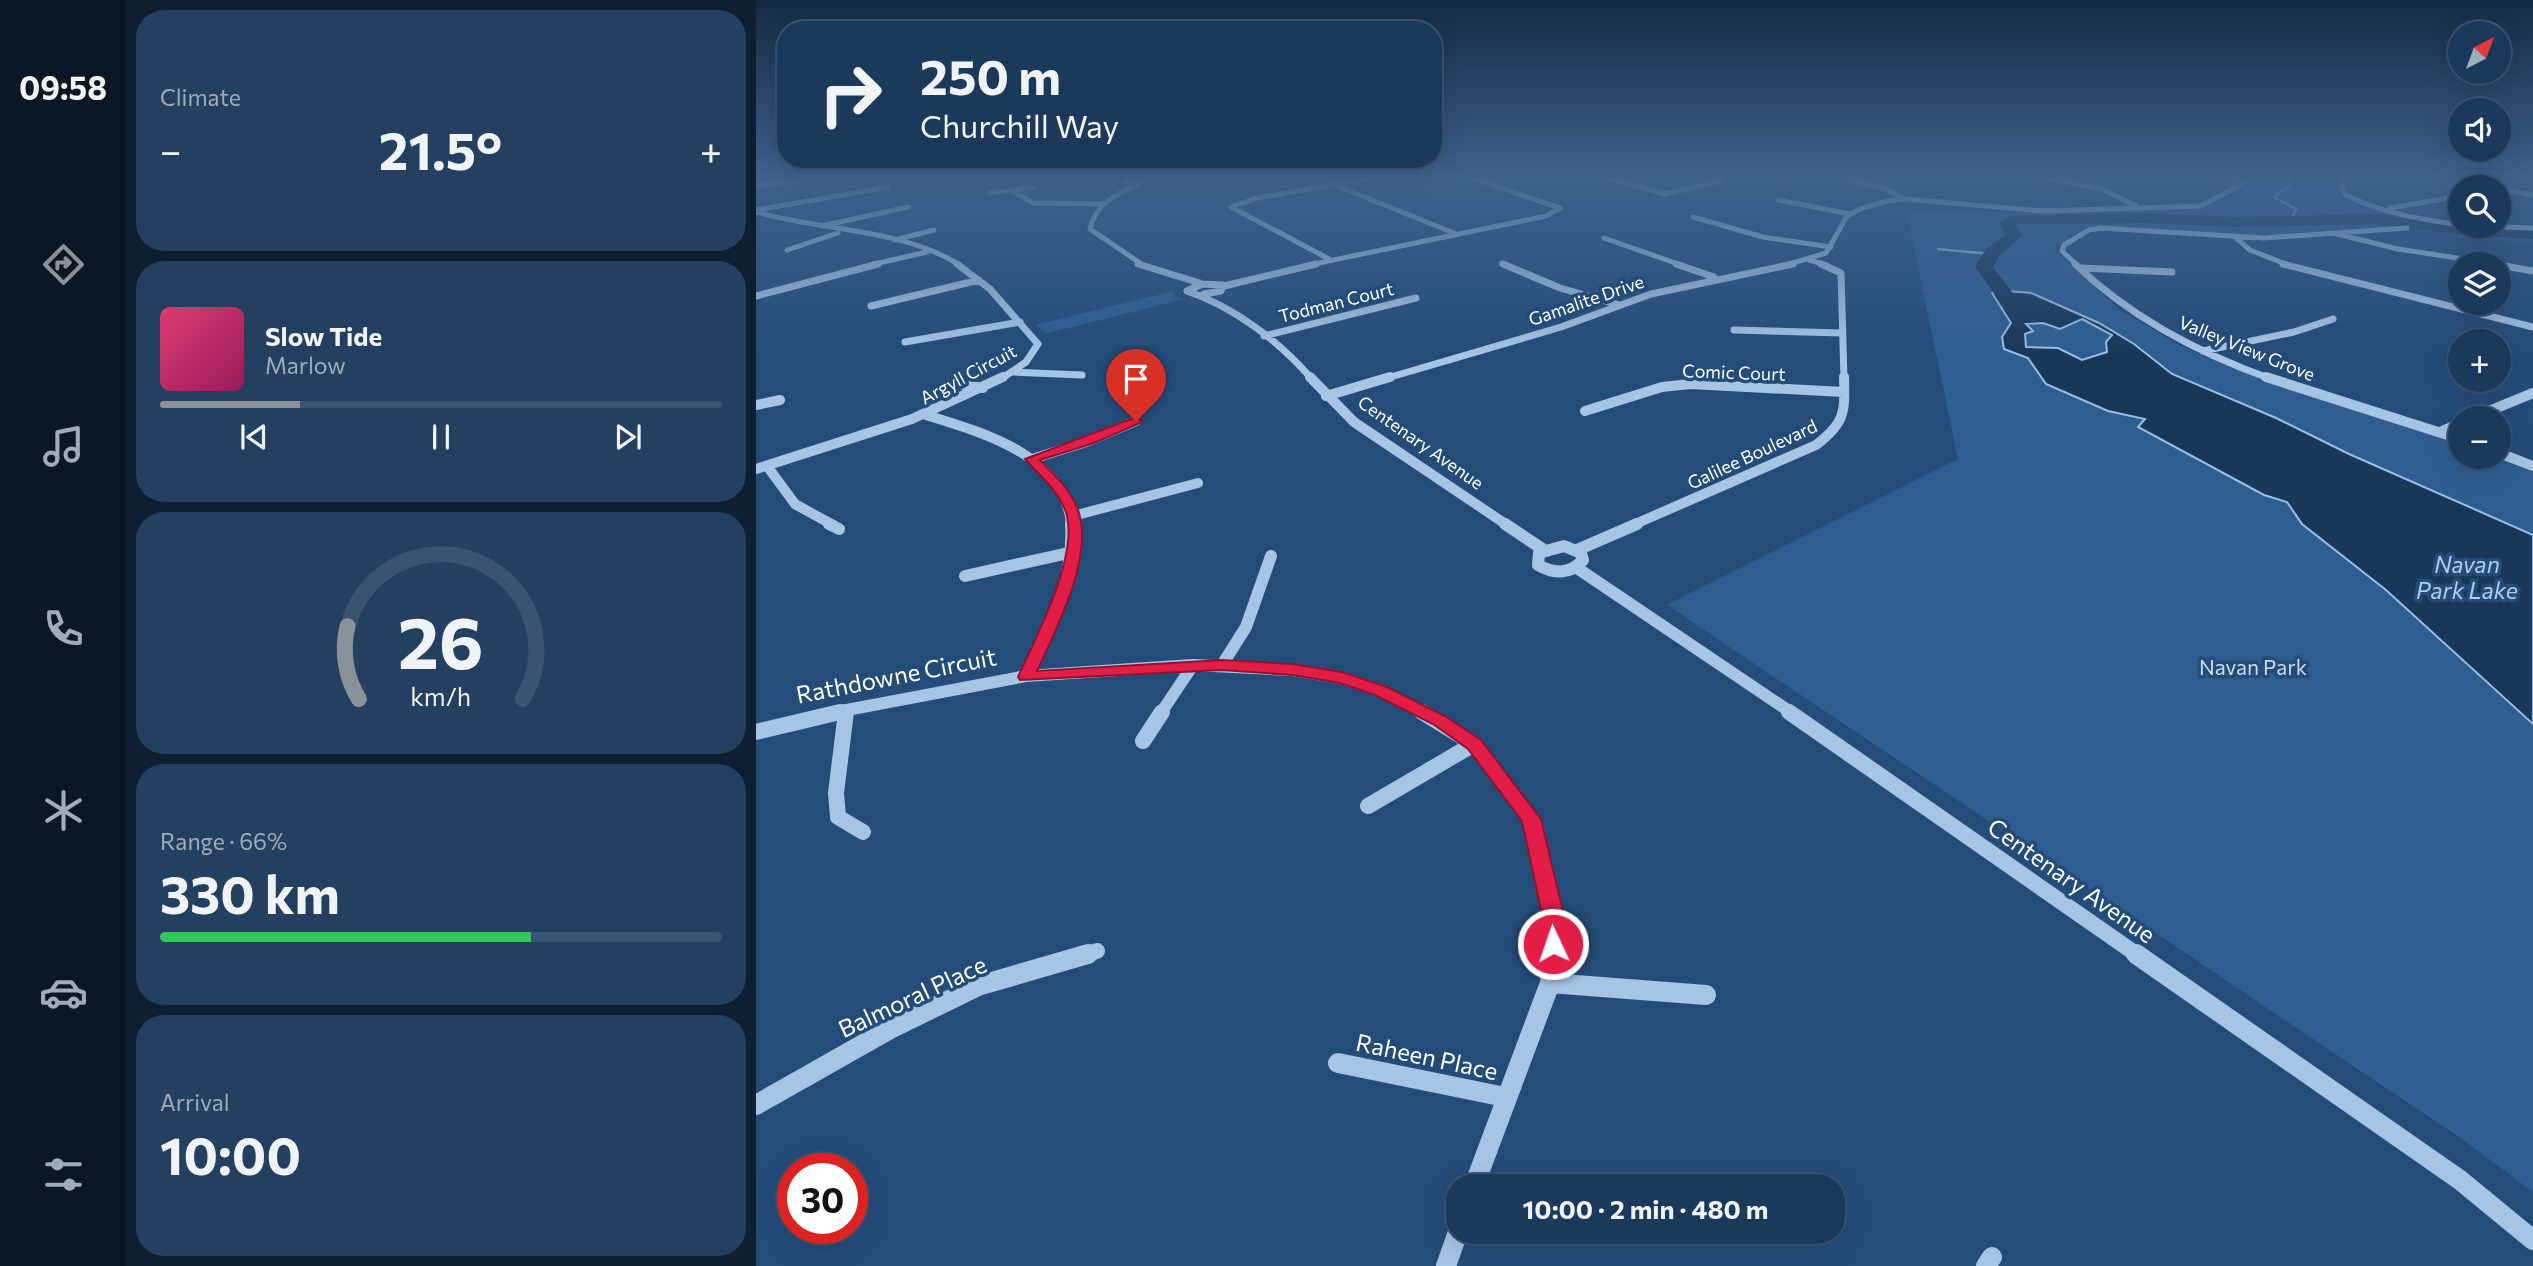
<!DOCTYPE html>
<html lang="en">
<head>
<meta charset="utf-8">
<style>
	body { margin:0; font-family:Commissioner,sans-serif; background:#244061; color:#f1f3f6; height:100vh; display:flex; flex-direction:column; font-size:26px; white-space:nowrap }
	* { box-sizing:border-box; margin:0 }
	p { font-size:23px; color:#a0acbb }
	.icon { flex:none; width:38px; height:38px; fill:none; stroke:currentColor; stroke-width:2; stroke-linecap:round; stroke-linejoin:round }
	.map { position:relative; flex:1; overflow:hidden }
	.details { display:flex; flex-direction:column; gap:10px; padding:10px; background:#0f1f32; width:630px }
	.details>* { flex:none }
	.guide { position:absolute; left:21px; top:21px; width:665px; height:147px; border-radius:28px; box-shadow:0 7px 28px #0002,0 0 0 2px #395371; background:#1b395b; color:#f1f3f6; overflow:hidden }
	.needle { width:46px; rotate:41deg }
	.buttons { position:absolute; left:1692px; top:21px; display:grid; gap:14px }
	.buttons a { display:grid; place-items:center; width:63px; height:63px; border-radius:50%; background:#1b395b; box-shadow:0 7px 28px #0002,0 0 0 2px #395371; font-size:35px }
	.speed { position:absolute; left:21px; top:1153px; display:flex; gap:14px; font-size:35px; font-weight:700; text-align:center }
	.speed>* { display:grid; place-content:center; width:91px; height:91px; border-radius:50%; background:#1b395b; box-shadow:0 7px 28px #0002,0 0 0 2px #395371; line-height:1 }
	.speed .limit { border:10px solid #d22; background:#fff; color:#111 }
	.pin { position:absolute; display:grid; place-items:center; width:60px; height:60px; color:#fff; margin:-72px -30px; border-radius:50% 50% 50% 0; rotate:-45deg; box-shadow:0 0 7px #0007 }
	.pin .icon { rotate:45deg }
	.me { position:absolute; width:77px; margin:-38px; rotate:357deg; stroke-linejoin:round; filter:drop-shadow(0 0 5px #0008) }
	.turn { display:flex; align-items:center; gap:24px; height:147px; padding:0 28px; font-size:32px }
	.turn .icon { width:91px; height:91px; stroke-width:2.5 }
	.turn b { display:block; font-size:49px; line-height:60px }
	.big { font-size:52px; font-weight:700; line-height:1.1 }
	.details .tile { flex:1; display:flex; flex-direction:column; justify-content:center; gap:10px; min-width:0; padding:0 24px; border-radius:28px; background:#244061 }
	.details .dial { align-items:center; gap:0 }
	.dial svg { height:182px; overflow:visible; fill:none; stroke:#395371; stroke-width:7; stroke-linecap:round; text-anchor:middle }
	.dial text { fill:#f1f3f6; stroke:none }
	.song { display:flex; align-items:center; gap:21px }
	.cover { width:84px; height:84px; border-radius:10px; background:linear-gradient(135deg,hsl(340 70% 55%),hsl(330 70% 35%)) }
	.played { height:7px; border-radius:4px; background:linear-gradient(90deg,#8c9099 25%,#395371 25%) }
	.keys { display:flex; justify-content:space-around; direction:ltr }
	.heat { display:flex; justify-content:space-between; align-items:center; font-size:38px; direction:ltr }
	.charge { height:10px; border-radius:5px; background:linear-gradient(90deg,#34c759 66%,#395371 0) }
	.trip { position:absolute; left:690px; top:1174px; width:399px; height:70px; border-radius:28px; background:#1b395b; box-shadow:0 7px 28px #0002,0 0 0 2px #395371; font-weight:700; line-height:70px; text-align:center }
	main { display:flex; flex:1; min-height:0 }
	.tab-bar { display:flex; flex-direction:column; width:126px; justify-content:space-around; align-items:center; background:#0b1724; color:#a0acbb }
	.tab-bar .icon { width:49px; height:49px }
	.tab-bar .current { color:#8c9099 }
	.tab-bar b { font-size:32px; color:#f1f3f6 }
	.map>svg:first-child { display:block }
	.green { fill:#2e5e91 }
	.water { fill:#183759; stroke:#9abfe5; stroke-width:2; fill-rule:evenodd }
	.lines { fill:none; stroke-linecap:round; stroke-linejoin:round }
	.stream { stroke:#9abfe5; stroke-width:2.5 }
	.river { fill:#183759; fill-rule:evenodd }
	.minor-far5 { stroke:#a6c4e4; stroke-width:5 }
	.minor-far4 { stroke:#a6c4e4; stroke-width:7 }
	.minor-far3 { stroke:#a6c4e4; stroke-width:10 }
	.minor-far2 { stroke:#a6c4e4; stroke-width:12 }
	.minor-far1 { stroke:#a6c4e4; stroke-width:16 }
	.minor { stroke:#a6c4e4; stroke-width:20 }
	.route { fill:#e11d48; stroke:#92132f; stroke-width:2 }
	.labels { text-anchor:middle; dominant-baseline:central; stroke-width:7; stroke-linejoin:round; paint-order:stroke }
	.far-street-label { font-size:18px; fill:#fff; stroke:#244c79 }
	.park-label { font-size:21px; fill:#c8ddf3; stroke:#244c79 }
	.water-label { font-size:23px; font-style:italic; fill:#b1ceec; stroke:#244c79 }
	.near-street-label { font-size:24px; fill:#fff; stroke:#244c79 }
</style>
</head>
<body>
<main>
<nav class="tab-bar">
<b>09:58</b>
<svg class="icon current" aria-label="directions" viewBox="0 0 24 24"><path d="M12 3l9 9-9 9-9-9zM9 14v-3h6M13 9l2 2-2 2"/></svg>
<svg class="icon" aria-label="music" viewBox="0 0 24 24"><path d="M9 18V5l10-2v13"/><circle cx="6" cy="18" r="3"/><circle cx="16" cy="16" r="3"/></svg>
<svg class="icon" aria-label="phone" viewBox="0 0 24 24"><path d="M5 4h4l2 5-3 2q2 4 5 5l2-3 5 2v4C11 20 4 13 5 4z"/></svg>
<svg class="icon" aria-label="climate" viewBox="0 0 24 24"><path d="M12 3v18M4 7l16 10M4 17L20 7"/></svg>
<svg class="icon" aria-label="car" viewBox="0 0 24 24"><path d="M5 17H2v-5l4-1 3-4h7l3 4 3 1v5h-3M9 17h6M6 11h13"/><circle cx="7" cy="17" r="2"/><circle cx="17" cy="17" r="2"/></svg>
<svg class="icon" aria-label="filters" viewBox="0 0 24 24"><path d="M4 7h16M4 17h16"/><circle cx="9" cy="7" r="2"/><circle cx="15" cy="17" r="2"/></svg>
</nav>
<section class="details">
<div class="tile"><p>Climate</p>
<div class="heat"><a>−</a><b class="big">21.5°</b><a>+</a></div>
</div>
<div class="tile">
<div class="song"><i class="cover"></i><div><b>Slow Tide</b><p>Marlow</p></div></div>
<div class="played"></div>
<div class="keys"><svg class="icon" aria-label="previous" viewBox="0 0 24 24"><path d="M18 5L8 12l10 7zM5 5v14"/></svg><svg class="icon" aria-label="pause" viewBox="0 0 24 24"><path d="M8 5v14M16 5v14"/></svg><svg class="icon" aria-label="next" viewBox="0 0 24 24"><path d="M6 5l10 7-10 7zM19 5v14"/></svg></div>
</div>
<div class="tile dial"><svg viewBox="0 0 100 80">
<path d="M14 69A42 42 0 1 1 86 69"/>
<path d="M14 69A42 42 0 0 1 9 37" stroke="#8c9099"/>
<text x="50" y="56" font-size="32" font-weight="700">26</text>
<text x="50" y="72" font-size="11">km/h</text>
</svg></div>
<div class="tile"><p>Range · 66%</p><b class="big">330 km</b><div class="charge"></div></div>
<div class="tile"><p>Arrival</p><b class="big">10:00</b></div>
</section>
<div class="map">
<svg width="1777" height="1266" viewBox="0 0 1777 1266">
	<rect width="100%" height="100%" fill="#244c79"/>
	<path class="green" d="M1498,176h78l3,14c29,27 156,40 198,39v12l-56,-1 -73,-13 -154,9 -157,-9 -10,2 -27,17 -1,5 65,59 59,35 87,36 194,63v13h34l39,15v720l-71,-53 -795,-534 291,-146 -51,-245 297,-7c16,-4 45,-15 50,-31z
		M418,291l-2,4 12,4 -140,35 1,-2 -10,-7z"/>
	<path class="water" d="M1251,291l24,2 68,30 35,21 38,30 104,44 73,36 184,81v189l-147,-134 -84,-66 -15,-22 -23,-7 -126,-68 7,-8 -37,-8 -62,-27 -18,-26 -24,-9 -2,-12 9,-14 -19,-30zM1326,319l30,16 -6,7 1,10 -25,8 -24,-12 -32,-1 -1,-13 8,-3 -7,-7 17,-1 17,6z"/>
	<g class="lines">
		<path class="stream" d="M1521,199l-3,-2 15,-11v-10
			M1525,201l15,8 -5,12
			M1182,249l53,5"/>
		<path class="river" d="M1389,213l89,4 145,-3 81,12 73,3v10l-71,-4 -83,-11 -145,3 -89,-4 -127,1 -2,1 6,11 -23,20 -6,11 19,25 -2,4h-14l-21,-29 11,-18 19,-14 -6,-12 12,-7z"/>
		<path class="minor-far5" d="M845,176l64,18 59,-14 -13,-4
			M1077,176l51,12 21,11
			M1282,176l64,13 34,17
			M1459,176l25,5
			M1584,176l4,18c37,19 76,25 116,31
			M392,179l28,-3
			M381,182l-13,-1 24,-2c-24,12 -52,21 -58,50l53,36
			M579,185l119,48
			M0,186l68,-10
			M1708,187h24
			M1743,189l34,6
			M257,191l20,12 70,1
			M234,193l43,-6
			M1022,200l72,14
			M1634,208l70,-12
			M0,210l132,-23
			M0,212c66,19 144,16 204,53
			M937,217l70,20 68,10
			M66,226l86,-19
			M1712,226l65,2
			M1581,234l61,15 99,15
			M1479,237l15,13 38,15
			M848,238l77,27
			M138,240l40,-10
			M31,250l51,-17
			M575,260l-100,-53 26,-9 125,-22
			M1053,260l18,5
			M746,263l5,2
			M114,265l57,-13
			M553,265l237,-49 14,-8 -94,-32
			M1030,265l40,-12 21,-37 15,-8 26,-7 17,-2 138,12 158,-5 43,-23 -4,-2
			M1321,265l-15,-14 2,-6 25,-15 12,-2 163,10 143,-10"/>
		<path class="minor-far4" d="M201,264l33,25 48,55 -12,18 -25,17
			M382,264l62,19
			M747,264l57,24 59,17
			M920,264l38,13
			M1065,264l20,9 3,106
			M1319,264c56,54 123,89 196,115
			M1527,264l250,63
			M1738,264h3
			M1743,265l34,6
			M1325,268l91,4
			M468,286l92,-22
			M448,294l17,-3 2,-6 -21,-1 -15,7c47,16 92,50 125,88
			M0,296l122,-32
			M115,306l108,-26
			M978,330l107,3
			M508,336l152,-38
			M149,342l115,-20
			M1447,351l91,-19 39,-13
			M257,372l69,3
			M628,379l177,-52 90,-33 142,-30"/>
		<path class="minor-far3" d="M554,377l44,45 153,103
			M1510,377l194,62
			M196,383l31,5
			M570,396l64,-19
			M0,405l24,-5
			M829,411l77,-24 28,-3 154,8
			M170,415c55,17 140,40 145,110
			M1716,418l61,-25
			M1684,432l20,-9
			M1743,453l34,13
			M276,459l57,-18 47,-20
			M11,466l28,38 38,21
			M0,469l156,-50 91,-42
			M317,516l125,-33
			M877,525l183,-80c29,-22 29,-32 28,-68"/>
		<path class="minor-far2" d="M73,524l10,5
			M749,524l39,26
			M808,546l17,7 2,7c-13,15 -29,14 -45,5l1,-12z
			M821,550l60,-26
			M821,568l215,145
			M209,576l108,-24
			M466,665l24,-38 25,-71
			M270,676c23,-48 49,-98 45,-152
			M75,713l195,-37 167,-11 99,5 50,8 39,13 45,22
			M405,713l32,-48"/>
		<path class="minor-far1" d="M90,712l-10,81 2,24 25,15
			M666,712l52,32 57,75 24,105 -3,32
			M1033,712l350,244
			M0,732l84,-20
			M387,741l19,-29
			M612,806l106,-62
			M326,956l15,-5"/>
		<path class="minor" d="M1380,954l324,226 73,60
			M794,983l156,12
			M582,1063l167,34
			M0,1105l134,-76 88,-43 110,-32
			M718,1186l76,-203 2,-29
			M690,1266l12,-34
			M1230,1266l6,-9"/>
	</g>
	<linearGradient id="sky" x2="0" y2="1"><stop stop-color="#142a43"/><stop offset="0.5" stop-color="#3f618c"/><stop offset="1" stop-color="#3f618c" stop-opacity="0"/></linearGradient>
	<rect width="1777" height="353" fill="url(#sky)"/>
	<path class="route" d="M380,417l6,4 -2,2 -46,20 -54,17c16,16 35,34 40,57 11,45 -24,113 -43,154l185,-11 70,4 50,8 45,15 58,29 36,24 60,79 25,105 -5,26 -8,3 -8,-3 -3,-6 2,-20 -22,-103 -54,-72 -35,-25 -58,-29 -35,-12 -48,-8 -70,-5 -202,10 -2,-3c18,-40 59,-117 49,-161 -6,-24 -27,-39 -42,-57z"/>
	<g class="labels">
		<g class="far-street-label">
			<text transform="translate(830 300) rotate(-19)">Gamalite Drive</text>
			<text transform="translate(580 302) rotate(-14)">Todman Court</text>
			<text transform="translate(1491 348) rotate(22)">Valley View Grove</text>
			<text transform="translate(978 372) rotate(2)">Comic Court</text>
			<text transform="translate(212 374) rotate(-28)">Argyll Circuit</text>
			<text transform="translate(665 442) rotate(35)">Centenary Avenue</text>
			<text transform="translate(996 454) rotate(-25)">Galilee Boulevard</text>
		</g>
		<g class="park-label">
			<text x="1497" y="666">Navan Park</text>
		</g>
		<g class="water-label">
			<text x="1711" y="564">Navan<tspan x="1711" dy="26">Park Lake</tspan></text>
		</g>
		<g class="near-street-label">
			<text transform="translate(140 675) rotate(-11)">Rathdowne Circuit</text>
			<text transform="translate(1316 880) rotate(35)">Centenary Avenue</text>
			<text transform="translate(156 996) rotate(-25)">Balmoral Place</text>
			<text transform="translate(671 1056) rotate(12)">Raheen Place</text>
		</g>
	</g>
</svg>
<div class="buttons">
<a><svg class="needle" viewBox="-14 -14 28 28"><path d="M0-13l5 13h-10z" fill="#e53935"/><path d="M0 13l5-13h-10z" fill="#a0acbb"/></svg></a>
<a><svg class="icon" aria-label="sound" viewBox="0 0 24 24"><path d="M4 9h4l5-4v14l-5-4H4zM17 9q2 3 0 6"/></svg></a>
<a><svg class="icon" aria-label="search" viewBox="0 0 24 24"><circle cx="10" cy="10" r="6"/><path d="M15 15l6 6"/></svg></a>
<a><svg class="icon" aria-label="layers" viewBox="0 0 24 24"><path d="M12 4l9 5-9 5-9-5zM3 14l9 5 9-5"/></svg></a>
<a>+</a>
<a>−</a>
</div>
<div class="speed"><div class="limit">30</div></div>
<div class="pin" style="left:380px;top:421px;background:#d93025"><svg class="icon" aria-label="arrive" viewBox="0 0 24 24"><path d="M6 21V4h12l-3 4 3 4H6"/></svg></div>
<svg class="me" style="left:797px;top:944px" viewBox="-20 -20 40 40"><circle r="17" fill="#e11d48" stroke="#fff" stroke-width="3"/><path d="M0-11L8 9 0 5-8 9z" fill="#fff"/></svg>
<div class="trip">10:00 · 2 min · 480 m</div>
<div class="guide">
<div class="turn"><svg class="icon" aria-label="right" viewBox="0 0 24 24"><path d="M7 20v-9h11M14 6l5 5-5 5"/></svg><div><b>250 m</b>Churchill Way</div></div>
</div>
</div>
</main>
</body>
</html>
